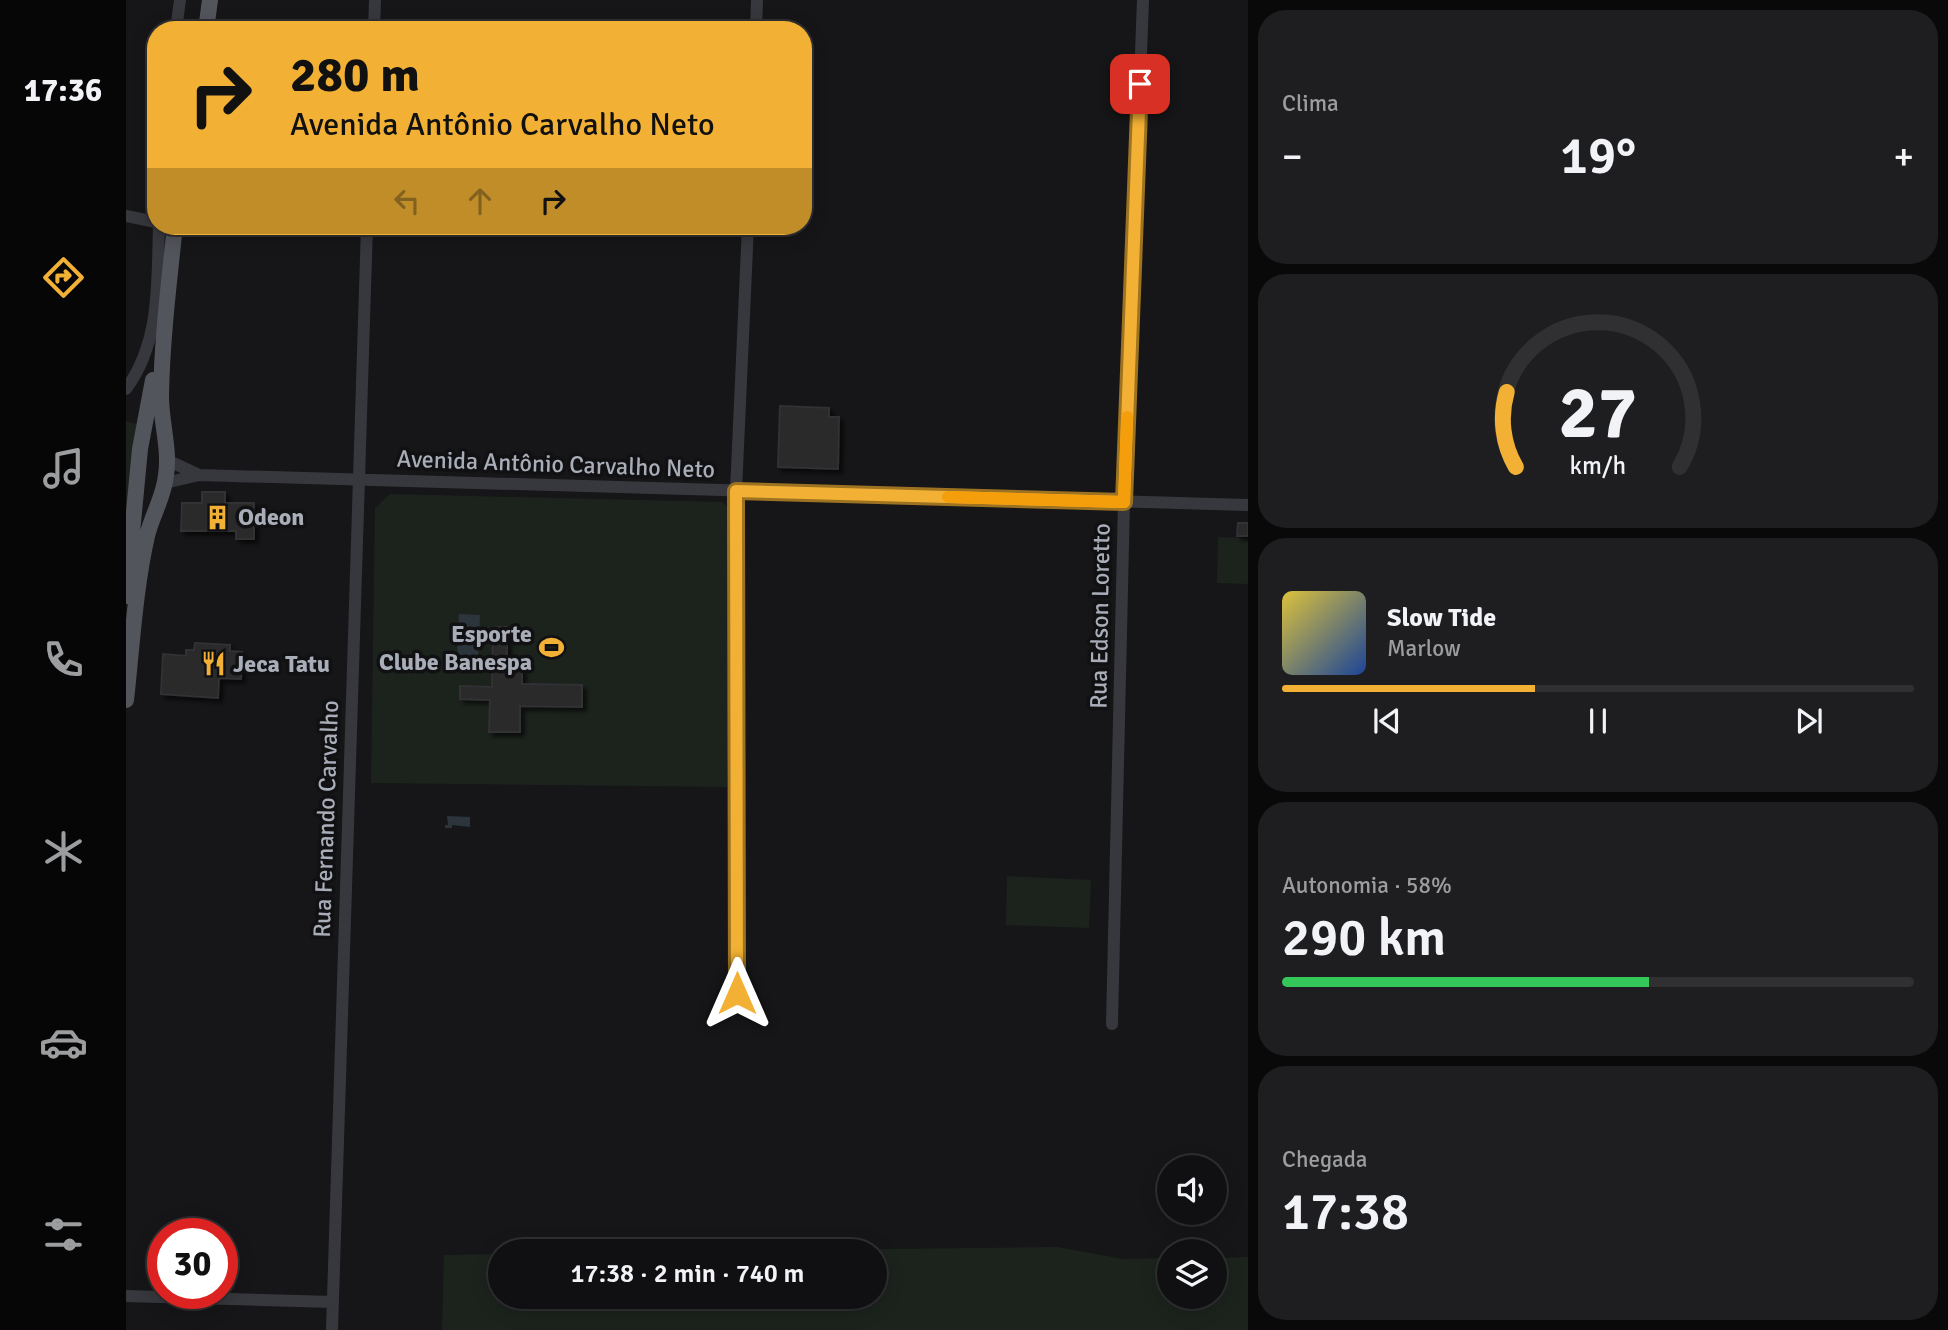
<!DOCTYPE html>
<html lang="pt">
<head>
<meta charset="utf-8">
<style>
	body { margin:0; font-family:Signika,sans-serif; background:#1e1e20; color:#f1f3f6; height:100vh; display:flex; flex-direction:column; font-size:26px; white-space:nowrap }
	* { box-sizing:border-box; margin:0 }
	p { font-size:23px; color:#9c9d9f }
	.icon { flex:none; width:38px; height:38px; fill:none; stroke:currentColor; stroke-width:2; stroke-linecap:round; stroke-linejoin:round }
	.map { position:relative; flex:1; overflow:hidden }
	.panel { display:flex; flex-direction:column; gap:10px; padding:10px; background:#09090a; width:700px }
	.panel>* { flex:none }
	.hud { position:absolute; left:21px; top:21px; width:665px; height:214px; border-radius:28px; box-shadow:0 4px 18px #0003,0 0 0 2px #303032; background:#f2b134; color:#111; overflow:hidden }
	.controls { position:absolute; left:1031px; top:1155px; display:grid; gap:14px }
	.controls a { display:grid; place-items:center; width:70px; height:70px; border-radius:50%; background:#101012; box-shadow:0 4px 18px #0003,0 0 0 2px #303032; font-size:35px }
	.speed { position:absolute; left:21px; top:1218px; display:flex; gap:14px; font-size:35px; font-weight:700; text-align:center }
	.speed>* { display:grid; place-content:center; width:91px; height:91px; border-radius:50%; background:#101012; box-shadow:0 4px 18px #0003,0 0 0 2px #303032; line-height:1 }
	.speed .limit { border:10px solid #d22; background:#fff; color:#111 }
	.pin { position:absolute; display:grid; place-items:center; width:60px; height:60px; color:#fff; margin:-30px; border-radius:14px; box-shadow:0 4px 10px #0006 }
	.me { position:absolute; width:77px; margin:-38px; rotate:0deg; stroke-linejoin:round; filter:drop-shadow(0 0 5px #0008) }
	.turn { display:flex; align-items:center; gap:24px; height:147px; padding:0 28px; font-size:32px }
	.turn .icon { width:91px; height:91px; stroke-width:2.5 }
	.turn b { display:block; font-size:49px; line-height:60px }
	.lanes { display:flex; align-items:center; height:66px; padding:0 28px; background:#0003; justify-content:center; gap:35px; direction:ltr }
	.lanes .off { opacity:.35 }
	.big { font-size:52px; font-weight:600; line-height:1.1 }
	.panel .card { flex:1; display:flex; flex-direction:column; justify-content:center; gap:10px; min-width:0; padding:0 24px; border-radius:28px; background:#1e1e20 }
	.panel .dial { align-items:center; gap:0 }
	.dial svg { height:182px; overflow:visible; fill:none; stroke:#303032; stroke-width:7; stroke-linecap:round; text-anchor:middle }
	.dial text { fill:#f1f3f6; stroke:none }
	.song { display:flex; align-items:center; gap:21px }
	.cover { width:84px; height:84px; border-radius:10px; background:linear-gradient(135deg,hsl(50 70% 55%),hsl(220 70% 35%)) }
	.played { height:7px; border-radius:4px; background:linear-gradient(90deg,#f2b134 40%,#303032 40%) }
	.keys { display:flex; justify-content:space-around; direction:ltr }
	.heat { display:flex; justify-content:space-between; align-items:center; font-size:38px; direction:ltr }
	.charge { height:10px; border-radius:5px; background:linear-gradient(90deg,#34c759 58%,#303032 0) }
	.trip { position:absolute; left:362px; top:1239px; width:399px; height:70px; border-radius:35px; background:#101012; box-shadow:0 4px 18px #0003,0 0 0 2px #303032; font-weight:600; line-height:70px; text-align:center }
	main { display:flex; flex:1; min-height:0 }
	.tab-bar { display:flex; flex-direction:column; width:126px; justify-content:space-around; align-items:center; background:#060607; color:#9c9d9f }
	.tab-bar .icon { width:49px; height:49px }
	.tab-bar .on { color:#f2b134 }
	.tab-bar b { font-size:32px; color:#f1f3f6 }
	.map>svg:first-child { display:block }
	.green { fill:#1c231d }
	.water { fill:#2c353c }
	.building { fill:#29292c; stroke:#303034; stroke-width:2; filter:url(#shadow) }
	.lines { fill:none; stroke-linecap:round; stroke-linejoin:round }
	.minor { stroke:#37383d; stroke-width:12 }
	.major { stroke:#53555c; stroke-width:16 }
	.route-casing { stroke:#9d7322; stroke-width:18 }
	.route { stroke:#f2b134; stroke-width:12 }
	.slow { stroke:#f59e0b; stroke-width:12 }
	.labels { text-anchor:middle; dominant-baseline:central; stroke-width:7; stroke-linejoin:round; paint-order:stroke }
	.street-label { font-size:24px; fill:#a8adb8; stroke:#111113 }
	.poi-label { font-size:24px; font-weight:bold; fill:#a8adb8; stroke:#111113; text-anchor:start }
</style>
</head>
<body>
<main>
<nav class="tab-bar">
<b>17:36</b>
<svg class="icon on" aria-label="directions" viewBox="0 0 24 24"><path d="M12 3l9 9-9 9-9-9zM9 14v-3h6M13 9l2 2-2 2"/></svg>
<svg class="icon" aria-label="music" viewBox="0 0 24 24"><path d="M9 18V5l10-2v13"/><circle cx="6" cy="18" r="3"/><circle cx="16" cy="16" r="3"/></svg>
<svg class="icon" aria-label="phone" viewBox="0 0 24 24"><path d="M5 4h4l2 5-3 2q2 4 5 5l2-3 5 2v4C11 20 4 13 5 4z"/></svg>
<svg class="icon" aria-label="climate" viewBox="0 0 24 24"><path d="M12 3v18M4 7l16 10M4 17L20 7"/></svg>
<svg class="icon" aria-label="car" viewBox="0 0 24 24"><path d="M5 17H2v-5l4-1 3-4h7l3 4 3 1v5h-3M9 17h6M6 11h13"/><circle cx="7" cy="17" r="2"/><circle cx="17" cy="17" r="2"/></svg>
<svg class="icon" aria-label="filters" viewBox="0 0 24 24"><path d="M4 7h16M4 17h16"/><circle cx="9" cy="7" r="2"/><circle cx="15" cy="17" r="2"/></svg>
</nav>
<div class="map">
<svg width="1122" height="1330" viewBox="0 0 1122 1330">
	<defs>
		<filter id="shadow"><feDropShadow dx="4" dy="4" stdDeviation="2" flood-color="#0009"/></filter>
	</defs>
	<rect width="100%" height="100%" fill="#161618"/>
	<path class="green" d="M0,421l11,3 -11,125z
		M264,494l332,8 12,10 -7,275 -356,-4 4,-275z
		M1092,537l30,1v46l-31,-1z
		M881,876l84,4 -2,48 -83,-3z
		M931,1247l66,12 46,-1v39h45l1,-39 33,-1v73h-806l2,-75 56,-1v43h375v-46h-166z"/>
	<path class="water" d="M333,614l21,1 -2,44 -21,-1z
		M321,816l23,1v10l-18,-2v3h-7v-3h3z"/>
	<path class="building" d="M654,406l49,2v9h10l-1,52 -60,-2z
		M76,492h23v11h29v36h-18v-8h-55l1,-28h20z
		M1112,523h10v13h-11z
		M367,627h14v40l15,1v16l60,1v22l-62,-1v26h-31l1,-32 -30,-1v-13l32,1z
		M69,643l35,2v6l12,1 -1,27 -22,-1 -1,20 -57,-4 2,-40 23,2v-6h8z"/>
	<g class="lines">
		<path class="minor" d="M50,30l4,-30
			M248,30l1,-30
			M630,30l1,-30
			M0,216l30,6
			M0,389c35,-47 31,-107 33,-163
			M41,460l32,15
			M39,483l34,-8 1049,30
			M611,993l-1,-502 12,-265
			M986,1024l12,-522 19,-502
			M0,1296l207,6
			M206,1330l35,-1104"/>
		<path class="major" d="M80,30l4,-30
			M0,596l14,-147 13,-69
			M0,700c6,-54 9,-111 21,-164 5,-21 17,-39 19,-61 4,-26 -5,-52 -5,-79 1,-57 8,-114 14,-170"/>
	</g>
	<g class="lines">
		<defs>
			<path id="route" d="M611,993l-1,-502 388,11 16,-418"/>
		</defs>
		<use href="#route" class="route-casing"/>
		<use href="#route" class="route"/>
		<path class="slow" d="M822,497l176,5 3,-85"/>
	</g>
	<defs>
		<symbol id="building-bare" viewBox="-9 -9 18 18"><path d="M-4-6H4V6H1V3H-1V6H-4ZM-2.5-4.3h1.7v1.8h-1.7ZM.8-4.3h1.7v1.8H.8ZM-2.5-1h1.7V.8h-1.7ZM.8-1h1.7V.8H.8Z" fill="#f2b134" stroke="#111113" stroke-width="2.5" paint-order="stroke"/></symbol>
		<symbol id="stadium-bare" viewBox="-9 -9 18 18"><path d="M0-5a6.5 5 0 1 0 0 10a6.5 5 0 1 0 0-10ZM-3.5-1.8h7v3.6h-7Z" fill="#f2b134" stroke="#111113" stroke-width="2.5" paint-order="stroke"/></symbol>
		<symbol id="restaurant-bare" viewBox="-9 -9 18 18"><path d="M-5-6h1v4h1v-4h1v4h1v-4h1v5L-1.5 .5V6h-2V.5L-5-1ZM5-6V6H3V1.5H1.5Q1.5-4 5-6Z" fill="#f2b134" stroke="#111113" stroke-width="2.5" paint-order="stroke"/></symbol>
	</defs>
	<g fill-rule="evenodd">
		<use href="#building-bare" x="74" y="500" width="35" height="35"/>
		<use href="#stadium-bare" x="408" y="630" width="35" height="35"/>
		<use href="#restaurant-bare" x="70" y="646" width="35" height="35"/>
	</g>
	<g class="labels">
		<g class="street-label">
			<text transform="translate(430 464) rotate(2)">Avenida Antônio Carvalho Neto</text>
			<text transform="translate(974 616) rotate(-89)">Rua Edson Loretto</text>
			<text transform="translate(200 819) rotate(-88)">Rua Fernando Carvalho</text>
		</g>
		<g class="poi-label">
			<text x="112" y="517">Odeon</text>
			<text x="406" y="634" text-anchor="end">Esporte<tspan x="406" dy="28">Clube Banespa</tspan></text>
			<text x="107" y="664">Jeca Tatu</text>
		</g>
	</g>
</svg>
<div class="controls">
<a><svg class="icon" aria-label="sound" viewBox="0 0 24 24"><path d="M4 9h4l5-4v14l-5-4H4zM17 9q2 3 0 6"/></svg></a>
<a><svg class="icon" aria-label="layers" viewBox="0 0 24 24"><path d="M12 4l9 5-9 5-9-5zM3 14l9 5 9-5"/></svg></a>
</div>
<div class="speed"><div class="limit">30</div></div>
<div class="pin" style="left:1014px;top:84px;background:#d93025"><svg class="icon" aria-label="arrive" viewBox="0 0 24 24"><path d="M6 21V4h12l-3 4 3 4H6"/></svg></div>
<svg class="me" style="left:611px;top:993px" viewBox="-20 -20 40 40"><path d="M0-17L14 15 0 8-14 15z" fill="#f2b134" stroke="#fff" stroke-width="4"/></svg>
<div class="trip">17:38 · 2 min · 740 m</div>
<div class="hud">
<div class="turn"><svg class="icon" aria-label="right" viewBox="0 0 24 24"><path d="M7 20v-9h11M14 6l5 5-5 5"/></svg><div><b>280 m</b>Avenida Antônio Carvalho Neto</div></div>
<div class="lanes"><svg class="icon off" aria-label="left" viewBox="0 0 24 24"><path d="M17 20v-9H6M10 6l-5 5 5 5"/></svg><svg class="icon off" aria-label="ahead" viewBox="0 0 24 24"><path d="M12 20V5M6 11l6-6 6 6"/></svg><svg class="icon" aria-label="right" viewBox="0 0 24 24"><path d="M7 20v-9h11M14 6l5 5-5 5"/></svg></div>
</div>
</div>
<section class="panel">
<div class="card"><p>Clima</p>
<div class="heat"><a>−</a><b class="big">19°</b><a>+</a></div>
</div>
<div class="card dial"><svg viewBox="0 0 100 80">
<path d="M14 69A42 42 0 1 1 86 69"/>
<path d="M14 69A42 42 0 0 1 10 36" stroke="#f2b134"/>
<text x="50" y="56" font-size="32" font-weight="700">27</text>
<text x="50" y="72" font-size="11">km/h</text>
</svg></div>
<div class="card">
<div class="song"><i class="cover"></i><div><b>Slow Tide</b><p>Marlow</p></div></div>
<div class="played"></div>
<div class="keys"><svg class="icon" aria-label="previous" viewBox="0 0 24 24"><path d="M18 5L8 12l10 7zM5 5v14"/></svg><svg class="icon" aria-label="pause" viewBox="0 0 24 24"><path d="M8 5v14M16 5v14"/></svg><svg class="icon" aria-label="next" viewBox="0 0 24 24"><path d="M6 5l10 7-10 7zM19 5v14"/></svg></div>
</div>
<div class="card"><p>Autonomia · 58%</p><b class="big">290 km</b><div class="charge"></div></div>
<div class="card"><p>Chegada</p><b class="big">17:38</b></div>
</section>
</main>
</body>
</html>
